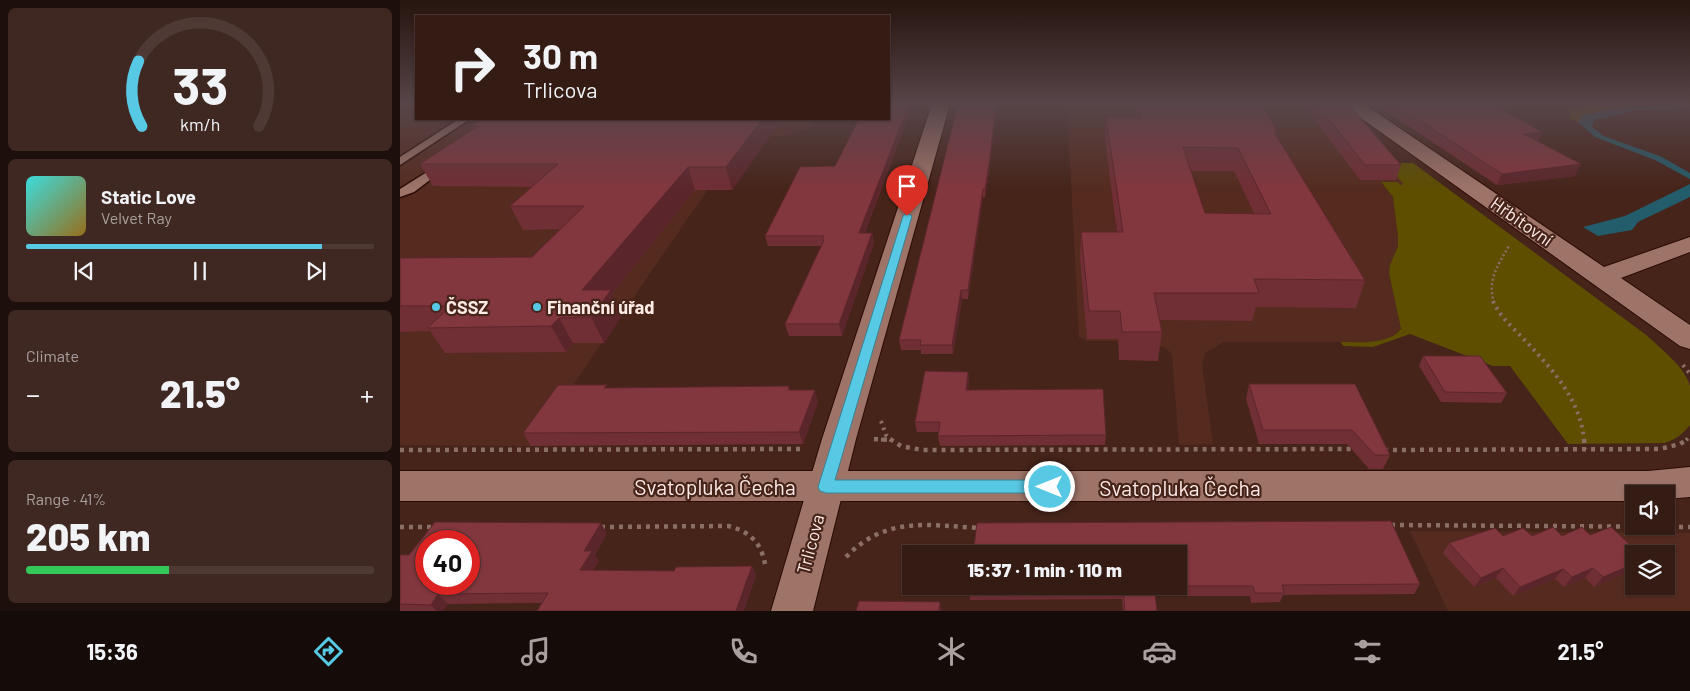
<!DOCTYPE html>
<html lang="en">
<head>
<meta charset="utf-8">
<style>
	body { margin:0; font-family:Barlow,sans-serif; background:#3f2822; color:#f1f3f6; height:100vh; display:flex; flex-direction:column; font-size:19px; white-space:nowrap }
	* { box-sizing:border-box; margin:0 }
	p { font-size:16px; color:#a9a1a0 }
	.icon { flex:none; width:28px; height:28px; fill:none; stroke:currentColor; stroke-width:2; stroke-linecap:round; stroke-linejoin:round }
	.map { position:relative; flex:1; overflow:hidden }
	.panel { display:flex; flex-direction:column; gap:8px; padding:8px; background:#1d0f0b; width:400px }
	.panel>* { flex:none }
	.banner { position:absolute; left:15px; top:15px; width:475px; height:105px; border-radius:0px; box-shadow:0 1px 4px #0004,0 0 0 1px #4e3934; background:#341b14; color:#f1f3f6; overflow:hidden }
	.buttons { position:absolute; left:1225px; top:485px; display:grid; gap:10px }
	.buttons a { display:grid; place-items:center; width:50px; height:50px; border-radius:0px; background:#341b14; box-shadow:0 1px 4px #0004,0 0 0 1px #4e3934; font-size:25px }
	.speed { position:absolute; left:15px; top:530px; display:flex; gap:10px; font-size:25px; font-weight:700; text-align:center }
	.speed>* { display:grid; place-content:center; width:65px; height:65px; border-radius:50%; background:#341b14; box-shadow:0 1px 4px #0004,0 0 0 1px #4e3934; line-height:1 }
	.speed .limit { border:8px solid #d22; background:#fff; color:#111 }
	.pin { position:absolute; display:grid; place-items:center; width:42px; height:42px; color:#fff; margin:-51px -21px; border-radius:50% 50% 50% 0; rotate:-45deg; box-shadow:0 0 5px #0007 }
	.pin .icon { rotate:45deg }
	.me { position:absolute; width:55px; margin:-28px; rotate:270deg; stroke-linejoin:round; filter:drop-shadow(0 0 4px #0008) }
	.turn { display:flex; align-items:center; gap:18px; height:105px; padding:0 25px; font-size:22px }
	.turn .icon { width:65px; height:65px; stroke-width:2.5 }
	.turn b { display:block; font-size:35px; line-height:42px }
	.big { font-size:38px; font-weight:800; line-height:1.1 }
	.panel .widget { flex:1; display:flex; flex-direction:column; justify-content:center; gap:8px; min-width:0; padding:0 18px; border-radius:8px; background:#3f2822 }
	.panel .dial { align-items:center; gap:0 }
	.dial svg { height:130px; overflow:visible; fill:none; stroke:#4e3934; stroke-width:7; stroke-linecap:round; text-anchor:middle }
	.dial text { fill:#f1f3f6; stroke:none }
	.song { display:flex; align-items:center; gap:15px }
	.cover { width:60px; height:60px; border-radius:8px; background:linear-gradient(135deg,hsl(180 70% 55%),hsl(40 70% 35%)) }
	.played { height:5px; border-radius:2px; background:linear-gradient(90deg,#58c9e4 85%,#4e3934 85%) }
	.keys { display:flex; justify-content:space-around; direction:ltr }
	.heat { display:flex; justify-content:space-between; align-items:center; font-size:28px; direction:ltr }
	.charge { height:8px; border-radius:4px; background:linear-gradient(90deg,#34c759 41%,#4e3934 0) }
	.trip { position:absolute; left:502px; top:545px; width:285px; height:50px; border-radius:0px; background:#341b14; box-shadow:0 1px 4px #0004,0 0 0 1px #4e3934; font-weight:800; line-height:50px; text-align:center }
	.menu { display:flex; height:80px; justify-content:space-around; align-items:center; background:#150b08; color:#a9a1a0 }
	.menu .icon { width:35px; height:35px }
	.menu .selected { color:#58c9e4 }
	.menu b { font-size:22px; color:#f1f3f6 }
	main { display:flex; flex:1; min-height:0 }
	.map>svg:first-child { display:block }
	.built { fill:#552b1f; fill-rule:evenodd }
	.green { fill:#5d4e00 }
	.water { fill:#235c6a }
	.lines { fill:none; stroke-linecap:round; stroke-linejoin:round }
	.service-casing { stroke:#2b0b04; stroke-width:3 }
	.minor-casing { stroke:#2b0b04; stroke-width:2 }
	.tertiary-casing { stroke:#2b0b04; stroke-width:2 }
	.path-far2 { stroke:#8b6e66; stroke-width:2.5; stroke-dasharray:2 2.5; stroke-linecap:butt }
	.path-far1 { stroke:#8b6e66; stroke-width:4; stroke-dasharray:2.5 4.5; stroke-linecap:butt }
	.path { stroke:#8b6e66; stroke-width:4.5; stroke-dasharray:4 5; stroke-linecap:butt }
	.service { fill:#9e7469; fill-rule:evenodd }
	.minor { fill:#9e7469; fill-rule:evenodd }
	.tertiary { fill:#9e7469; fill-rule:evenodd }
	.wall { fill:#702e35; fill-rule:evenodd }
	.shaded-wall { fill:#5b262b }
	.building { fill:#82363e; stroke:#5b262b; fill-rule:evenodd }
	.route { fill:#58c9e4; stroke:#398394 }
	.poi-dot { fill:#58c9e4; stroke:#46241a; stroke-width:2 }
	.labels { text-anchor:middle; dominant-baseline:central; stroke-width:4.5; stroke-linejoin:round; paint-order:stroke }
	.street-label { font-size:18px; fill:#ffebe6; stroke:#46241a }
	.poi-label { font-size:18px; font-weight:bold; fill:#ffebe6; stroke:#46241a; text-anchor:start }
	.near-street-label { font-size:21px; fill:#ffebe6; stroke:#46241a }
</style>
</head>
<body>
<main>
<section class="panel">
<div class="widget dial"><svg viewBox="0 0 100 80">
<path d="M14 69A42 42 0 1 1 86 69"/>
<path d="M14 69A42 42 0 0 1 12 29" stroke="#58c9e4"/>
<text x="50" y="56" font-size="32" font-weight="700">33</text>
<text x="50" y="72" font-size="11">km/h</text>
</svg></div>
<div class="widget">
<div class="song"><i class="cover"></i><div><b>Static Love</b><p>Velvet Ray</p></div></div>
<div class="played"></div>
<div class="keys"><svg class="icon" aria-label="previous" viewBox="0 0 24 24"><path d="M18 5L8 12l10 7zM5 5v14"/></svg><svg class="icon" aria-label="pause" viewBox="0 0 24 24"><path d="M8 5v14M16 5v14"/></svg><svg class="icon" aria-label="next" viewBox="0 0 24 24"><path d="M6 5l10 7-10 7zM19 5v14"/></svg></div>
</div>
<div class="widget"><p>Climate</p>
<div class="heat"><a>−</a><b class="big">21.5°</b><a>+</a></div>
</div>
<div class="widget"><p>Range · 41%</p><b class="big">205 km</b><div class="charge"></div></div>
</section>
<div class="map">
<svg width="1290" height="611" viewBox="0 0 1290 611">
	<rect width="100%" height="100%" fill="#46241a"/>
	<path class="built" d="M0,104h16v15h389l8,4 -2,4 -27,9 -40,1 -213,309 -131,-1z
		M667,104h233l29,23 38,13 37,44 -4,1 -2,-3 -17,1 12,14 5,40v9l-8,19 -1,8 12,56 -14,10 -15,3h-148l-18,10 -4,12 11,80 -34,1 -7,-90 -6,-7 -20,-7h-61v-3h-6z
		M1010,531l280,2v78h-242zM1234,554h32v32h-32z"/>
	<path class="green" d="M1196,104h88l-54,2 -48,9 -4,7 -8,-3 -1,-8z
		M987,163h26l232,171c14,13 41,34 45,52 0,12 0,27 0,39 -7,9 -14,14 -25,18l-97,1 -58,-78h-17l-83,-32 -37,13 -30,-1 -2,-4c20,0 46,3 60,-13l-12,-56 1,-8 8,-19v-9l-5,-40 -12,-15h17l2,3 3,-1z"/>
	<path class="water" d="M1284,104h6v4l-51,2 -45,10 -2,7 12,9 58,21 28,16v6l-35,-19 -60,-23 -17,-15 4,-7 48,-9z
		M1290,184v13l-52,25 -6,8 -34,6 -15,-9 42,-11z"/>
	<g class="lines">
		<defs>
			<path id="service" d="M59,119h11l-70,46v-8z
				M43,162l6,3 -2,2 -33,25 -14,5v-8z"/>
			<path id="minor" d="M532,104h18l-94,335 -43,172h-42l51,-172z
				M944,104h20l240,163 86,-30v15l-69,26 69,47v24l-10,-3 -333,-238z"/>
			<path id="tertiary" d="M1290,467v30l-24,2v-5h-32v7h-1234v-30h1248z"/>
		</defs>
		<use href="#service" class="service-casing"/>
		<use href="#minor" class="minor-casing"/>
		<use href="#tertiary" class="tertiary-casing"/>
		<path class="path-far2" d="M1094,303c-7,-23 4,-38 15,-57"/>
		<path class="path-far1" d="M1093,301c6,14 16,23 26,33 29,31 61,62 65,106
			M1283,365l7,9
			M481,421l5,14 5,5
			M474,439l14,1
			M1286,440l4,-3"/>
		<path class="path" d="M474,439l15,1
			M490,439l11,7 21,4 433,-1
			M1184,439l1,10
			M0,450l402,-1
			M984,450l276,-1 20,-5 8,-5
			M991,525l299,2
			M0,527h34
			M201,527l127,-1c21,5 33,16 37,38
			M446,557c39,-41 82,-32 133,-29"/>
		<use href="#service" class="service"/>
		<use href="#minor" class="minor"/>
		<use href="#tertiary" class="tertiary"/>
	</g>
	<path class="wall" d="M489,104h24l-48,129h7l2,10 -32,93h-53l-4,-12 36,-78h-53l-3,-10 70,-70z
		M734,104h128l16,28 -1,4 88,144 -9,28 -100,-1 -4,14 -92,-1 2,12 -4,29 -39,-1 -1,-21h-31l-7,-81 1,-26h36l-12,-92 1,-23h29l-1,-8zM790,171h44l20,42h-49z
		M903,104h45l53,61 -5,15h-36z
		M975,104h118l49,28 -4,9 37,35 -78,9z
		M82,119h300l-50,71h-37l-83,104 10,21 -18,28h-31l-7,9 -121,1 -15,-22 -30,1v-74l132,-1 28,-28 -37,1 -13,-24 23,-19 -100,-1 -13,-22 53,-35 -2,-3z
		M590,166l-5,31h-2l-15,102h-6l-9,55h-32v-4h-20l-2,-10z
		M1023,356l84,37 -6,10 -60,-1 -22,-36z
		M568,372l1,9 -1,9 138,45 -1,10 -165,1 -2,-10 1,-4h-22l-2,-10z
		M849,384h106l35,71 -7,14h-14l-22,-25h-88l-13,-45z
		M389,386l1,4 28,12 -15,42 -272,2 -8,-13 86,-45z
		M577,523l443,61 -6,10 -131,1 -3,7 -29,1 -1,-7h-95l2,15h-34l-1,-12 -152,1 -1,-10z
		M207,533l-12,22 4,6 -6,9 81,1 78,-5 4,10 -214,27 -94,1 -5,7h-43v-56h9z
		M1190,535l50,19 -46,33 -9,-9 -21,9 -9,-8 -42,17 -17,-18 -22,9 -31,-34 6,-10 54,-7z"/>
	<path class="shaded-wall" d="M509,104h4l-52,139 -2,-10z
		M596,104h1l-7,62 -5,31v-8z
		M362,119h20l-50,71 -6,-23z
		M1142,132l-5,11 -13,-9z
		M1181,164l-6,12 -78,9 5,-11z
		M288,167l7,23 -83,104 10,21 -18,28 -13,-26 -9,-27z
		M583,189v8l-15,102v-9z
		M472,233l2,10 -32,93 -3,-12z
		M561,290l1,9 -9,55 -1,-9z
		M159,318l14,25 -7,9 -15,-26z
		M568,372l1,9 -2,19 -1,-10z
		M415,390l3,12 -15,42 -4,-12z
		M201,523l6,10 -12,22 4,6 -12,19 -7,-10 4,-19z
		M1234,564v6l-40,17 9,-10z
		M352,566l4,10 -12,35h-8z
		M1103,568l-7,10 -22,9 7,-9z
		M1193,568l-8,10 -21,9 8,-10z
		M1163,569l-8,10 -42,17 7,-9z
		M38,594l10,10 -5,7h-6l-6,-6z
		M540,602l2,9h-3z"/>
	<path class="building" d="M489,104h20l-50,129h13l-33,91h-54l39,-84h-2l2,-4h-59l35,-69 35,-1 24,-47h30z
		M558,104h38l-6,54 -5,31h-2l-15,101h-7l-9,55h-32l1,-5h-22z
		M739,104h123l16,28h-4l91,148 -111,-1 5,14h-105l8,39h-40l-2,-21h-31l-8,-79h42l-17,-115h36zM783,147l55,1 33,66 -66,-1z
		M917,104h31l53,61h-36z
		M994,104h99l49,28 -18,2 57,30 -79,10z
		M82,119h280l-36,48h-38l-106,123h29l-20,27 -32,1 -8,8 -124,2 24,-22h-51v-48l132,-1 52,-51h-74l48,-42h-138l58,-38h-7z
		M1023,356h57l27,37 -62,-1z
		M525,371l43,1 -2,18 137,-1 3,46 -168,1 2,-14h-25z
		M849,384h106l35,71h-15l-23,-25h-89z
		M158,385h49l-3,3 185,-2 -1,4h27l-16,42 -276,1z
		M991,521l29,63 -138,1 2,8h-29l-2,-7h-74v-32h-206l4,-31z
		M35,522l166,1 -17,28h8l-12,19 94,1 2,-4 76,-1 -16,45h-199l11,-18 -110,1 -7,11 -31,-1v-49h9zM26,541h43v43h-43z
		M1153,527l9,9 20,-9 8,8 21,-8 29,27h-6v10l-31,13 -10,-9 -21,9 -9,-8 -43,18 -17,-19 -22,10 -32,-35 46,-15 8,8 20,-8 9,8z
		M570,586h184l3,25h-32l-2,-22 -154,1z
		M459,601l81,1 -1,9h-83z"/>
	<linearGradient id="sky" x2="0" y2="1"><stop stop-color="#26140e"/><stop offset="0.55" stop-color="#574549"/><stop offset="1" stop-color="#574549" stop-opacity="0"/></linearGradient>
	<rect width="1290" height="189" fill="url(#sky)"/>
	<path class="route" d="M507,213l5,3 -77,264h215l6,2 2,5 -2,4 -6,2h-224l-6,-2 -2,-4 85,-271z"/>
	<g class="poi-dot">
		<circle cx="36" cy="307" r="5"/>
		<circle cx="137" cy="307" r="5"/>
	</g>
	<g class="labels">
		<g class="street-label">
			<text transform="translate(1122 221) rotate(35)">Hřbitovní</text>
			<text transform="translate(410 544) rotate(-75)">Trlicova</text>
		</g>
		<g class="poi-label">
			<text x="46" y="307">ČSSZ</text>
			<text x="147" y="307">Finanční úřad</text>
		</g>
		<g class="near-street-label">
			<text x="315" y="486">Svatopluka Čecha</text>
			<text x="780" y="487">Svatopluka Čecha</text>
		</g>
	</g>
</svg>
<div class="buttons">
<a><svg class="icon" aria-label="sound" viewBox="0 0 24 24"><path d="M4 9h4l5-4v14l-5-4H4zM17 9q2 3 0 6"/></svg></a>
<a><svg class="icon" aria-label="layers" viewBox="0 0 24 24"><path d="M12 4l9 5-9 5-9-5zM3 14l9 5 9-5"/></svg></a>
</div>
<div class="speed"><div class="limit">40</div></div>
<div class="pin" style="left:507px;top:216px;background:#d93025"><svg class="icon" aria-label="arrive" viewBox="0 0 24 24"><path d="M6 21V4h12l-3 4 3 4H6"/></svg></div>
<svg class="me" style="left:650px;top:487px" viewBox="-20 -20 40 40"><circle r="17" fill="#58c9e4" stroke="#fff" stroke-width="3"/><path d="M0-11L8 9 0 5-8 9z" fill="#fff"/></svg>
<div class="trip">15:37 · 1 min · 110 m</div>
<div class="banner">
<div class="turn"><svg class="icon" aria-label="right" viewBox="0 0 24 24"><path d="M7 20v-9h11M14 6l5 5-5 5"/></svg><div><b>30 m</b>Trlicova</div></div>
</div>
</div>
</main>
<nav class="menu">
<b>15:36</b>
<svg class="icon selected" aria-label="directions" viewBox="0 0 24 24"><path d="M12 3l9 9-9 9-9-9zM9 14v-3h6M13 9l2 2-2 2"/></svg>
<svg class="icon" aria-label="music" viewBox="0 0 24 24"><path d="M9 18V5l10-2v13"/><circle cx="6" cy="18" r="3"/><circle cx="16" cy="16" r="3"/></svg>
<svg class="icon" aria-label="phone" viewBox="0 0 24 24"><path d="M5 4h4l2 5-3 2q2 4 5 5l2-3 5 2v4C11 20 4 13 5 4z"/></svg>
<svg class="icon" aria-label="climate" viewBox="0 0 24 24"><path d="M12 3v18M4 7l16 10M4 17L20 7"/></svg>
<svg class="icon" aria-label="car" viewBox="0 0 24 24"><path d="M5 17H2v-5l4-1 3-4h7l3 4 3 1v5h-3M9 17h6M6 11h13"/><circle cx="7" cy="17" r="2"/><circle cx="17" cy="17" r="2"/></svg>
<svg class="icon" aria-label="filters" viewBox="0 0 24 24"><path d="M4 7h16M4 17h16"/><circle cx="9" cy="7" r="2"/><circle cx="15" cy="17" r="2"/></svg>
<b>21.5°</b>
</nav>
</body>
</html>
